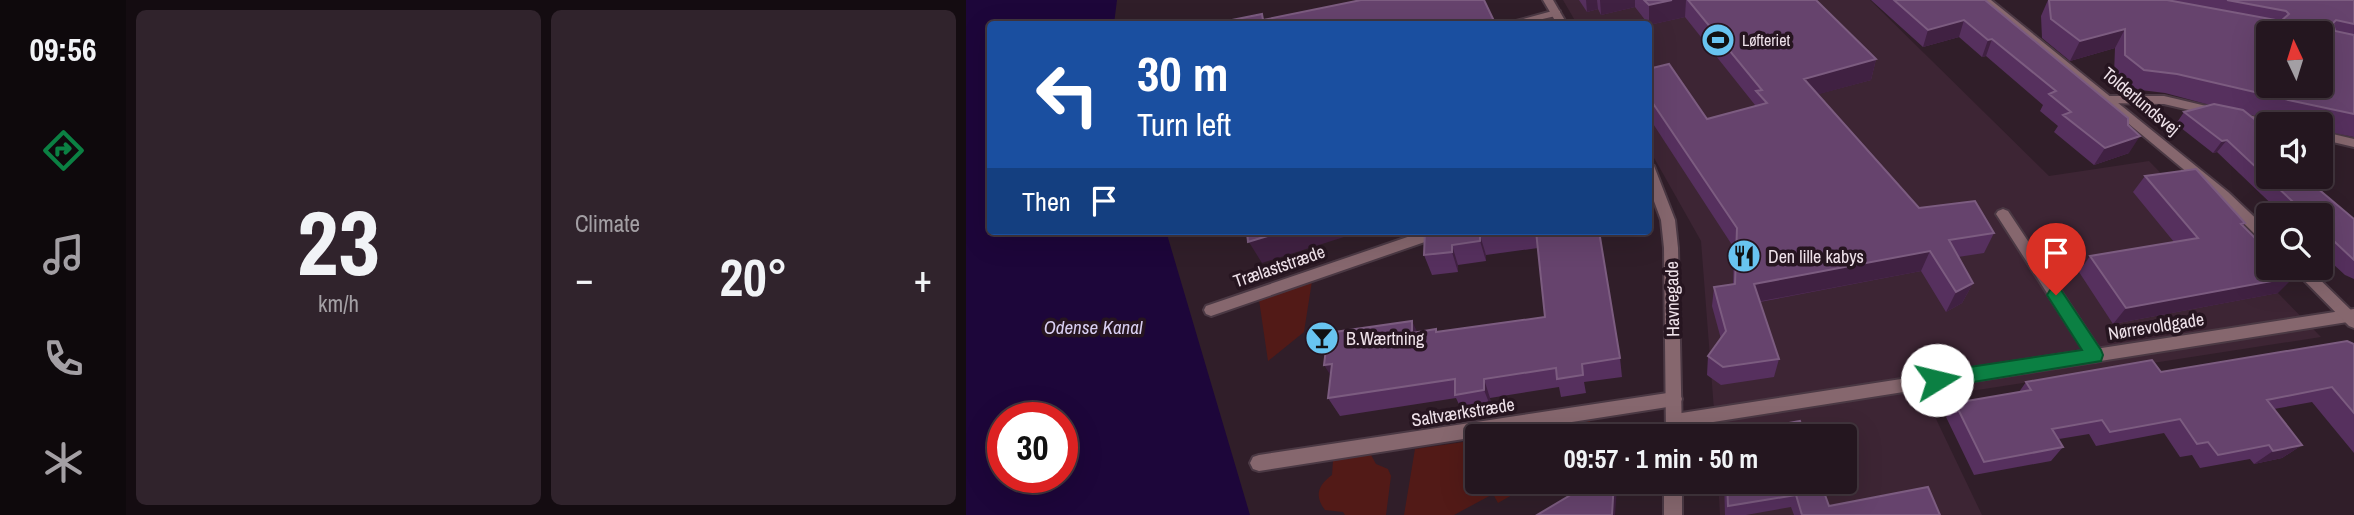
<!DOCTYPE html>
<html lang="en">
<head>
<meta charset="utf-8">
<style>
	body { margin:0; font-family:"Archivo Narrow",sans-serif; background:#30232c; color:#f1f3f6; height:100vh; display:flex; flex-direction:column; font-size:26px; white-space:nowrap }
	* { box-sizing:border-box; margin:0 }
	p { font-size:23px; color:#a39fa4 }
	.icon { flex:none; width:38px; height:38px; fill:none; stroke:currentColor; stroke-width:2; stroke-linecap:round; stroke-linejoin:round }
	.map { position:relative; flex:1; overflow:hidden }
	.drawer { display:flex; flex-direction:column; gap:10px; padding:10px; background:#140c11; width:840px }
	.drawer>* { flex:none }
	.guide { position:absolute; left:21px; top:21px; width:665px; height:214px; border-radius:7px; box-shadow:0 7px 28px #0002,0 0 0 2px #41353d; background:#1a4fa0; color:#fff; overflow:hidden }
	.needle { width:46px; rotate:356deg }
	.fabs { position:absolute; left:1290px; top:21px; display:grid; gap:14px }
	.fabs a { display:grid; place-items:center; width:77px; height:77px; border-radius:7px; background:#24161f; box-shadow:0 7px 28px #0002,0 0 0 2px #41353d; font-size:35px }
	.speed { position:absolute; left:21px; top:402px; display:flex; gap:14px; font-size:35px; font-weight:700; text-align:center }
	.speed>* { display:grid; place-content:center; width:91px; height:91px; border-radius:50%; background:#24161f; box-shadow:0 7px 28px #0002,0 0 0 2px #41353d; line-height:1 }
	.speed .limit { border:10px solid #d22; background:#fff; color:#111 }
	.pin { position:absolute; display:grid; place-items:center; width:60px; height:60px; color:#fff; margin:-72px -30px; border-radius:50% 50% 50% 0; rotate:-45deg; box-shadow:0 0 7px #0007 }
	.pin .icon { rotate:45deg }
	.me { position:absolute; width:77px; margin:-38px; rotate:81deg; stroke-linejoin:round; filter:drop-shadow(0 0 5px #0008) }
	.turn { display:flex; align-items:center; gap:24px; height:147px; padding:0 35px; font-size:32px }
	.turn .icon { width:91px; height:91px; stroke-width:2.5 }
	.turn b { display:block; font-size:49px; line-height:60px }
	.then { display:flex; align-items:center; height:66px; padding:0 35px; background:#0003; gap:14px; font-size:26px }
	.big { font-size:52px; font-weight:700; line-height:1.1 }
	.drawer .tile { flex:1; display:flex; flex-direction:column; justify-content:center; gap:10px; min-width:0; padding:0 24px; border-radius:10px; background:#30232c }
	.drawer .dial { align-items:center; gap:0 }
	.dial b { font-size:91px; line-height:1 }
	.heat { display:flex; justify-content:space-between; align-items:center; font-size:38px; direction:ltr }
	.drawer .tiles { flex:1; display:grid; gap:10px; grid-template-columns:repeat(2,1fr) }
	.trip { position:absolute; left:499px; top:424px; width:392px; height:70px; border-radius:7px; background:#24161f; box-shadow:0 7px 28px #0002,0 0 0 2px #41353d; font-weight:700; line-height:70px; text-align:center }
	main { display:flex; flex:1; min-height:0 }
	.tabs { display:flex; flex-direction:column; width:126px; justify-content:space-around; align-items:center; background:#0e090c; color:#a39fa4 }
	.tabs .icon { width:49px; height:49px }
	.tabs .on { color:#0b8043 }
	.tabs b { font-size:32px; color:#f1f3f6 }
	.map>svg:first-child { display:block }
	.built { fill:#3d2534 }
	.green { fill:#521a17 }
	.water { fill:#1d063a; fill-rule:evenodd }
	.lines { fill:none; stroke-linecap:round; stroke-linejoin:round }
	.service-casing { stroke:#4b3944; stroke-width:4 }
	.pedestrian-casing { stroke:#4b3944; stroke-width:4 }
	.minor-casing { stroke:#4b3944; stroke-width:4 }
	.tertiary-casing { stroke:#4b3944; stroke-width:4 }
	.service { fill:#86676e; fill-rule:evenodd }
	.pedestrian { fill:#86676e; fill-rule:evenodd }
	.minor { fill:#86676e; fill-rule:evenodd }
	.tertiary { fill:#86676e; fill-rule:evenodd }
	.wall { fill:#56305e }
	.shaded-wall { fill:#402142 }
	.building { fill:#66436d; stroke:#7c5c80; stroke-width:2; fill-rule:evenodd }
	.route { fill:#0b8043; stroke:#07532c; stroke-width:2 }
	.labels { text-anchor:middle; dominant-baseline:central; stroke-width:7; stroke-linejoin:round; paint-order:stroke }
	.far-poi-label { font-size:16px; fill:#efe2ea; stroke:#261520; text-anchor:start }
	.street-label { font-size:18px; fill:#efe2ea; stroke:#261520 }
	.poi-label { font-size:18px; fill:#efe2ea; stroke:#261520; text-anchor:start }
	.water-label { font-size:19px; font-style:italic; fill:#d8cef1; stroke:#261520 }
</style>
</head>
<body>
<main>
<nav class="tabs">
<b>09:56</b>
<svg class="icon on" aria-label="directions" viewBox="0 0 24 24"><path d="M12 3l9 9-9 9-9-9zM9 14v-3h6M13 9l2 2-2 2"/></svg>
<svg class="icon" aria-label="music" viewBox="0 0 24 24"><path d="M9 18V5l10-2v13"/><circle cx="6" cy="18" r="3"/><circle cx="16" cy="16" r="3"/></svg>
<svg class="icon" aria-label="phone" viewBox="0 0 24 24"><path d="M5 4h4l2 5-3 2q2 4 5 5l2-3 5 2v4C11 20 4 13 5 4z"/></svg>
<svg class="icon" aria-label="climate" viewBox="0 0 24 24"><path d="M12 3v18M4 7l16 10M4 17L20 7"/></svg>
</nav>
<section class="drawer">
<div class="tiles">
<div class="tile dial"><b>23</b><p>km/h</p></div>
<div class="tile"><p>Climate</p>
<div class="heat"><a>−</a><b class="big">20°</b><a>+</a></div>
</div>
</div>
</section>
<div class="map">
<svg width="1388" height="515" viewBox="0 0 1388 515">
	<rect width="100%" height="100%" fill="#301e29"/>
	<path class="built" d="M597,0h307l179,176 100,-15 172,176 -395,61 56,117h-262l-2,-34h126v-45h-128l-15,-195 -52,-92 -1,-125h-71z"/>
	<path class="green" d="M346,281l-8,51 -36,29 -9,-61z
		M624,421l-2,15h-63l-2,-3z
		M511,440v41l56,2 -35,20 -5,-9 -39,21h-50l11,-66z
		M405,455l5,9 12,5 3,7 -5,39h-41l-2,-3 -18,-2c-11,-14 -7,-25 7,-35l1,-14z"/>
	<path class="water" d="M0,0h151l-3,24h-124v207h176l84,284h-284zM37,418h59v60h-59z"/>
	<g class="lines">
		<defs>
			<path id="service" d="M1143,96h55l55,13 2,3 -6,4 -51,-12 -59,-1 -2,-3z
				M1272,113l37,8 2,3h-9v3l-34,-7v-6z
				M1354,131l34,8v8l-34,-8z
				M1037,209l5,2 92,139 3,5 -3,5 -5,2 -5,-2 -92,-143 -2,-3 2,-3z"/>
			<path id="pedestrian" d="M590,10l4,1v4l-39,9h-16z
				M459,231h22l-2,4 -234,81 -5,-2 -2,-4 2,-4z
				M708,392l6,2 2,5 -2,5 -6,2 -415,65 -6,-2 -3,-6 3,-6 6,-2z"/>
			<path id="minor" d="M1388,309v12l-679,107 -6,-2 -2,-5 2,-5 6,-2z"/>
			<path id="tertiary" d="M577,0h10l14,24h-10z
				M1014,0h11l237,192 40,38v13l-5,-1 -45,-44z
				M682,162l6,4 21,54 3,28 4,188h-16l-2,-188 -3,-28 -13,-35z
				M1326,268h16l46,45v15l-5,-2z
				M698,481h18v34h-18z"/>
		</defs>
		<use href="#service" class="service-casing"/>
		<use href="#pedestrian" class="pedestrian-casing"/>
		<use href="#minor" class="minor-casing"/>
		<use href="#tertiary" class="tertiary-casing"/>
		<use href="#service" class="service"/>
		<use href="#pedestrian" class="pedestrian"/>
		<use href="#minor" class="minor"/>
		<use href="#tertiary" class="tertiary"/>
	</g>
	<path class="wall" d="M613,0h237l60,59 -5,21 -53,14 101,114 75,25 -10,20 -26,4 15,26 -11,20 -16,9 -25,-41 -161,31 19,57 -5,18 -53,8 -14,-10 1,-19 13,-17 -9,-33 2,-19 19,-3 1,-36 -86,-132v-47l59,50 47,-13 1,-1 -70,-88 -36,8 -14,-18 -34,8 -3,-6 -11,3z
		M905,0h114l144,153 -35,12 -40,-33 4,-6 -18,-15 3,-6 -57,-49 -4,1 -23,-20 -36,10z
		M1082,0h306v137l-34,-7v-6h-27l-46,-10 21,63 86,42v60l-9,-4 -25,-23v-37h-37l-66,-63 -4,1 -37,-29 8,-12 26,-7 -45,-12 -32,-4 -19,-15 1,-26 -45,13 -28,-23 -1,-22z
		M1179,176l100,47 -2,3 35,67 -165,31 -34,-52 11,-16 84,-14 -41,-50z
		M459,231h174l21,127 2,19 -38,5 2,11 -25,4 -2,-10 -69,11 1,10 -28,5 -7,-15 -116,18 -12,-18 89,-66 19,-3 1,3 108,-15 -7,-69 -52,7v6l-28,4v7l-26,3 -8,-20z
		M1388,344v109l-42,-51 -38,7 28,36 -20,13 -28,6 -4,-5 -50,9 -8,-13 -12,2 -16,-24 -68,13 -7,-12 -30,5 4,8 -12,14 -77,14 -28,-58 9,-14 64,-11 7,-10 135,-10z
		M758,481h96l9,25 111,9h-146l-3,-8 -45,8h-21z"/>
	<path class="shaded-wall" d="M620,0h11l1,9 -11,3z
		M634,0h35v7l-34,8z
		M706,0h14l-1,17 -36,8v-20z
		M998,20l-5,17 -36,10 5,-17z
		M1159,29l-10,19 -45,13 10,-20z
		M1026,39l-6,17 -4,1 6,-17z
		M910,59l-5,21 -70,19 3,-20z
		M1174,136l-11,17 -35,12 11,-17z
		M1261,140l-10,12 -4,1 9,-12z
		M276,231h121l-101,32z
		M514,235l6,20v6l-6,-20z
		M486,245l6,20v7l-6,-20z
		M964,251l-9,20 -170,32 3,-19z
		M1328,277l-16,16 -165,31 13,-16z
		M1007,283l-11,20 -16,9 10,-20z
		M446,321l9,19 -9,-7z
		M366,364l4,20 -12,-19z
		M518,379l6,19 1,10 -7,-18z
		M1336,445l-20,13 -28,6 19,-13z
		M648,481h2l1,7 -2,27h-3z"/>
	<path class="building" d="M395,0h123l11,23 7,-2 2,3h-292l50,-10 1,6z
		M678,0h28l-23,5z
		M722,0h128l60,59 -72,20 115,129 56,-7 19,32 -45,7 24,43 -17,9 -26,-41 -176,33 25,75 -56,8 -15,-11 18,-25 -12,-44 21,-3 2,-56 -89,-132v-27l21,-5 38,55 60,-16 -11,-12 6,-1z
		M928,0h91l143,118v7l12,11 -35,12 -42,-33 8,-3 -22,-18 7,-3 -64,-52 -4,1 -24,-20 -36,10z
		M1083,0h118l114,21 8,-7 -3,-3 -59,-11h127v24l-18,-4 -3,3 2,8 19,4v79l-61,-13 -116,-27 -33,-4 -19,-15v-26l-45,12 -29,-22zM1302,33h52v53h-52z
		M1248,104l29,6 25,20v47h36l50,42v41l-34,-32v-13h-13l-80,-75 -5,1 -38,-29z
		M1230,169l49,54 -4,1 27,27v17h17l9,9 -168,31 -36,-52 108,-18 -53,-62z
		M281,231h37l-36,11z
		M459,231h86l-31,4v6l-28,4v7l-28,3z
		M570,231h63l21,127 -38,6 1,11 -26,4 -1,-11 -72,11v11l-29,5v-16l-127,19 4,-34 -8,1 4,-32 84,-12v12l24,-4v3l109,-15z
		M1381,341l7,3v69l-22,-26 -65,13 35,45 -29,6 -4,-6 -51,10 -10,-13 -11,2 -17,-25 -70,13 -8,-12 -50,9 11,18 -79,15 -29,-59 76,-13 -5,-8 126,-22 9,12z
		M834,421l5,15h-73l2,-3z
		M628,481h20l-2,34h-75z
		M761,481h93l9,25 99,-19 12,28h-138l-6,-20 -68,11z"/>
	<path class="route" d="M1090,288l5,2 40,60 2,5 -2,6 -164,27 -6,-2 -3,-6 3,-5 6,-3 145,-22 -35,-55 3,-5z"/>
	<defs>
		<symbol id="stadium-disc" viewBox="-11 -11 22 22"><circle r="9.5" fill="#68c4f0" stroke="#261520"/><path d="M0-5a6.5 5 0 1 0 0 10a6.5 5 0 1 0 0-10ZM-3.5-1.8h7v3.6h-7Z" fill="#111"/></symbol>
		<symbol id="restaurant-disc" viewBox="-11 -11 22 22"><circle r="9.5" fill="#68c4f0" stroke="#261520"/><path d="M-5-6h1v4h1v-4h1v4h1v-4h1v5L-1.5 .5V6h-2V.5L-5-1ZM5-6V6H3V1.5H1.5Q1.5-4 5-6Z" fill="#111"/></symbol>
		<symbol id="bar-disc" viewBox="-11 -11 22 22"><circle r="9.5" fill="#68c4f0" stroke="#261520"/><path d="M-6-5H6L.8 .8V4.5H3.5V6h-7V4.5H-.8V.8Z" fill="#111"/></symbol>
	</defs>
	<g fill-rule="evenodd">
		<use href="#stadium-disc" x="733" y="21" width="38" height="38"/>
		<use href="#restaurant-disc" x="759" y="237" width="38" height="38"/>
		<use href="#bar-disc" x="337" y="319" width="38" height="38"/>
	</g>
	<g class="labels">
		<g class="far-poi-label">
			<text x="776" y="40">Løfteriet</text>
		</g>
		<g class="street-label">
			<text transform="translate(1175 101) rotate(40)">Tolderlundsvej</text>
			<text transform="translate(313 266) rotate(-19)">Trælaststræde</text>
			<text transform="translate(706 299) rotate(-91)">Havnegade</text>
			<text transform="translate(1190 326) rotate(-9)">Nørrevoldgade</text>
			<text transform="translate(497 412) rotate(-9)">Saltværkstræde</text>
		</g>
		<g class="poi-label">
			<text x="802" y="256">Den lille kabys</text>
			<text x="380" y="338">B.Wærtning</text>
		</g>
		<g class="water-label">
			<text x="127" y="327">Odense Kanal</text>
		</g>
	</g>
</svg>
<div class="fabs">
<a><svg class="needle" viewBox="-14 -14 28 28"><path d="M0-13l5 13h-10z" fill="#e53935"/><path d="M0 13l5-13h-10z" fill="#a39fa4"/></svg></a>
<a><svg class="icon" aria-label="sound" viewBox="0 0 24 24"><path d="M4 9h4l5-4v14l-5-4H4zM17 9q2 3 0 6"/></svg></a>
<a><svg class="icon" aria-label="search" viewBox="0 0 24 24"><circle cx="10" cy="10" r="6"/><path d="M15 15l6 6"/></svg></a>
</div>
<div class="speed"><div class="limit">30</div></div>
<div class="pin" style="left:1090px;top:295px;background:#d93025"><svg class="icon" aria-label="arrive" viewBox="0 0 24 24"><path d="M6 21V4h12l-3 4 3 4H6"/></svg></div>
<svg class="me" style="left:971px;top:380px" viewBox="-20 -20 40 40"><circle r="19" fill="#fff"/><path d="M0-13L10 11 0 6-10 11z" fill="#0b8043"/></svg>
<div class="trip">09:57 · 1 min · 50 m</div>
<div class="guide">
<div class="turn"><svg class="icon" aria-label="left" viewBox="0 0 24 24"><path d="M17 20v-9H6M10 6l-5 5 5 5"/></svg><div><b>30 m</b>Turn left</div></div>
<div class="then">Then<svg class="icon" aria-label="arrive" viewBox="0 0 24 24"><path d="M6 21V4h12l-3 4 3 4H6"/></svg></div>
</div>
</div>
</main>
</body>
</html>
